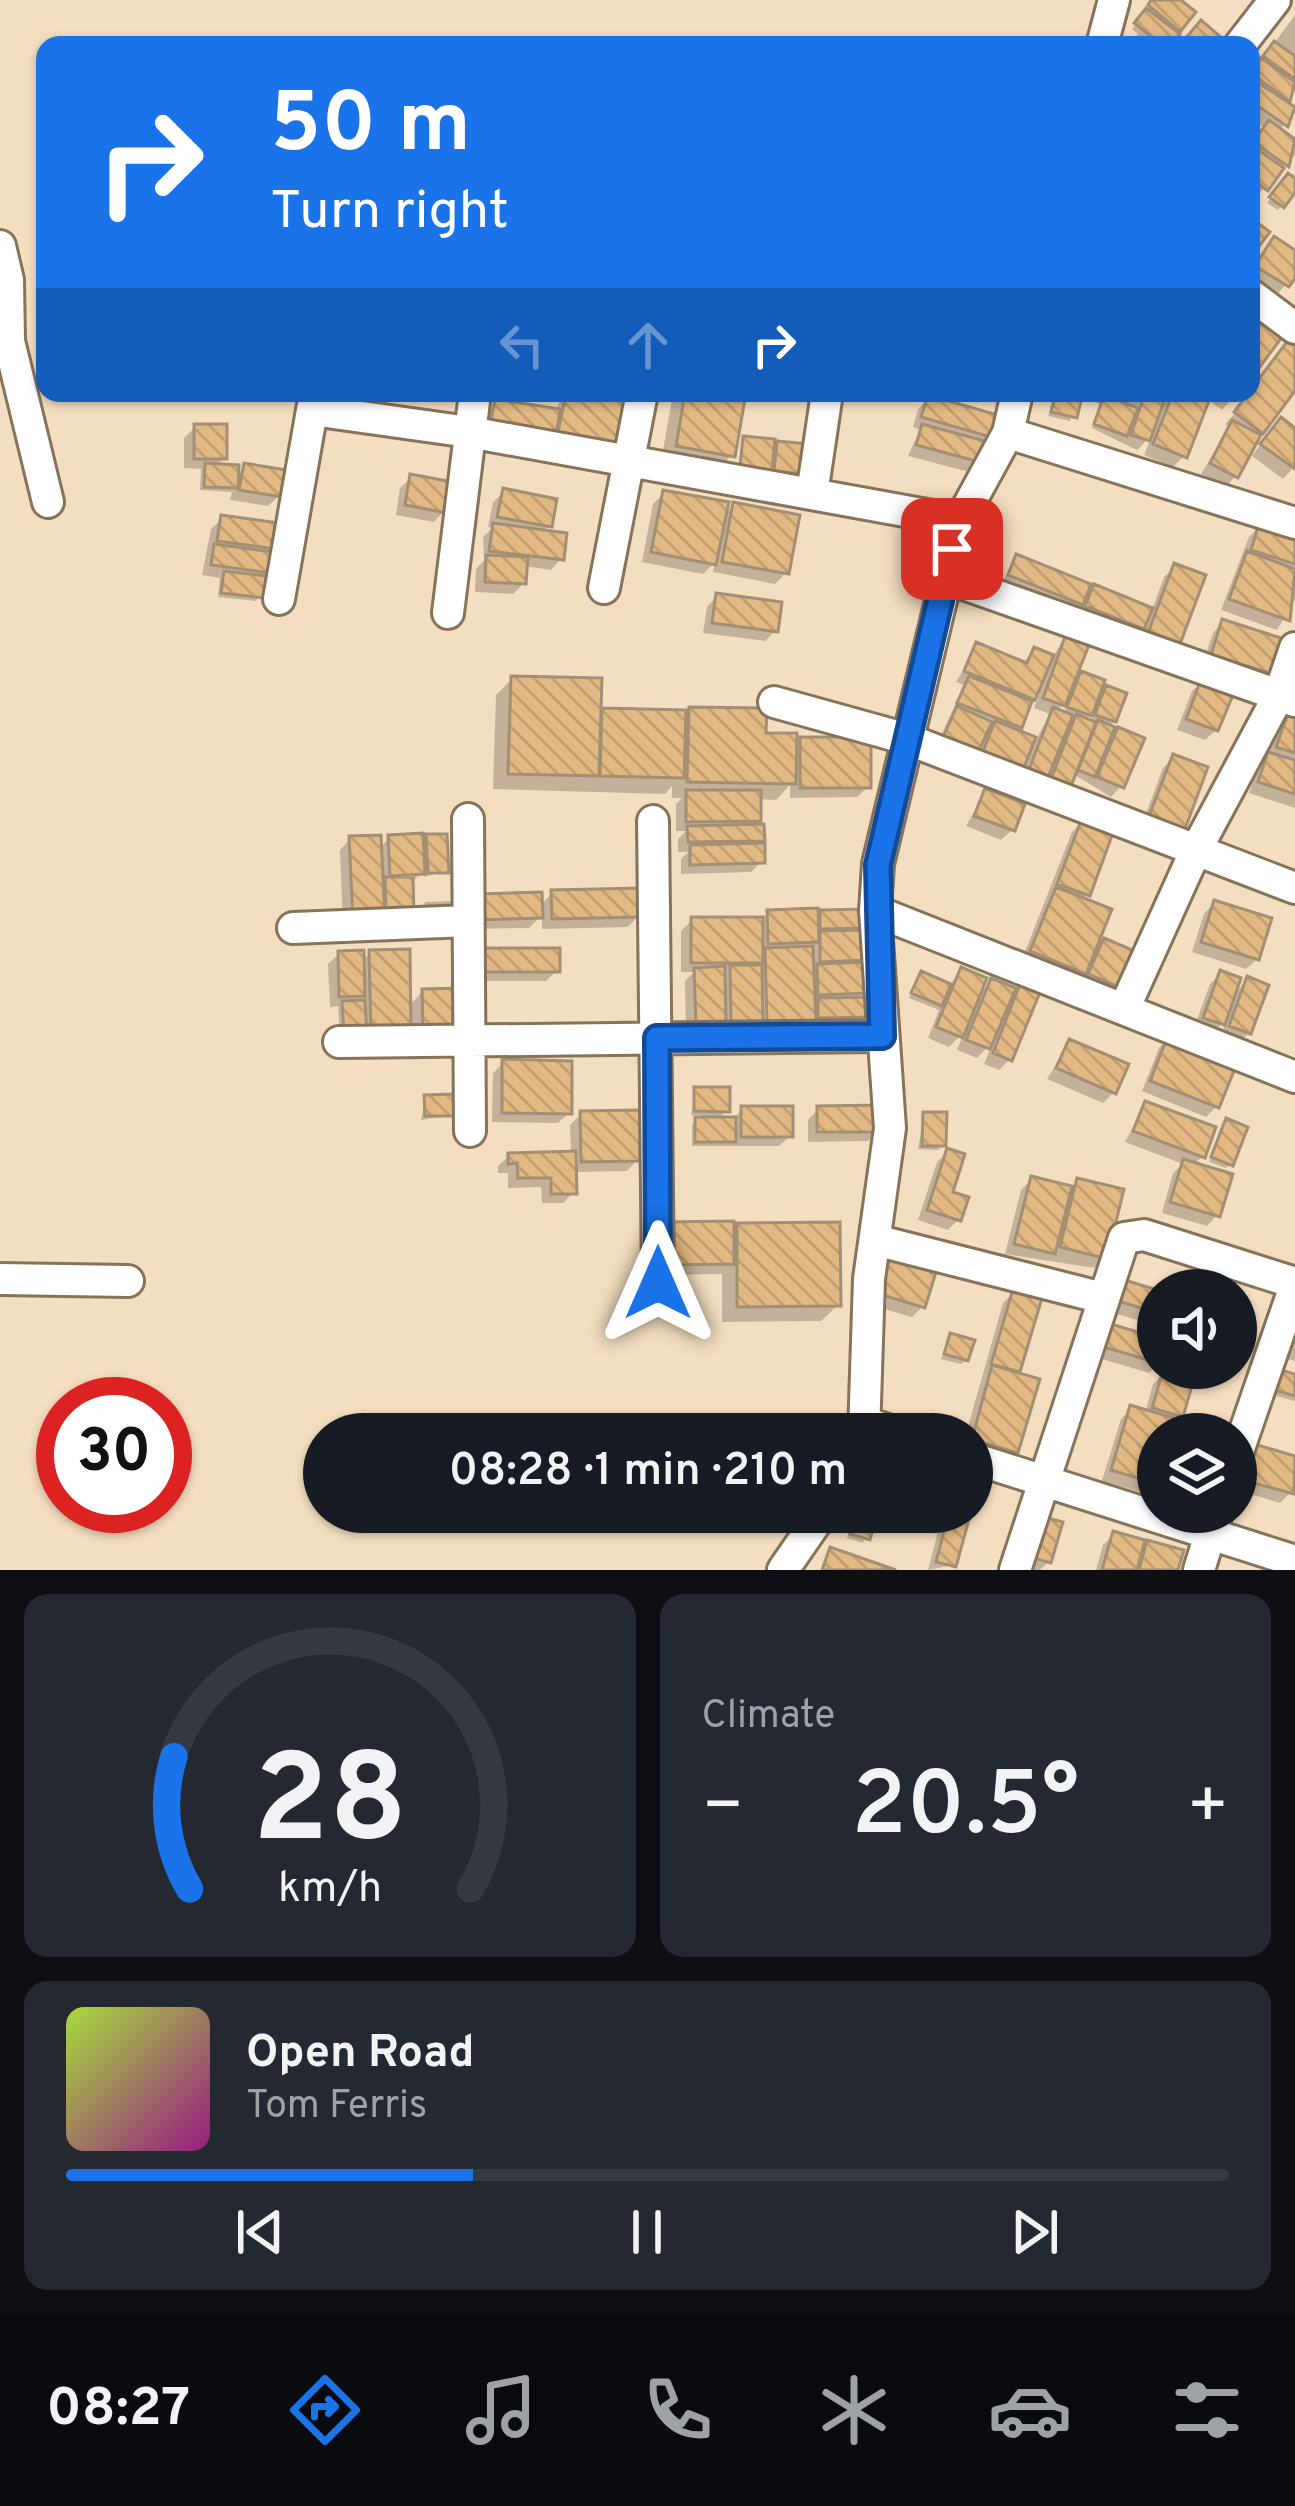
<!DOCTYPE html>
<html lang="en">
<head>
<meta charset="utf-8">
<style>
	body { margin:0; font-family:Overpass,sans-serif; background:#242831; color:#f1f3f6; height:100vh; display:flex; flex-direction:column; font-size:45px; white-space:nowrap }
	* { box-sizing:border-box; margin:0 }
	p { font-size:39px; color:#9ea1a6 }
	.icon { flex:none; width:66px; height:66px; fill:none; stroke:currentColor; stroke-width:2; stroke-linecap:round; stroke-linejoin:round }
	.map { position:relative; height:1570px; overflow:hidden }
	.details { display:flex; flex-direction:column; gap:24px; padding:24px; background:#0d0f14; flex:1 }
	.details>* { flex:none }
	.banner { position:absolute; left:36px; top:36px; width:1224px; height:366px; border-radius:24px; box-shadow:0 3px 9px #0004; background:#1a73e8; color:#fff; overflow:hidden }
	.controls { position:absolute; left:1137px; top:1269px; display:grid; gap:24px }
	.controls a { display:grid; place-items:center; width:120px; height:120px; border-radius:50%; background:#171b24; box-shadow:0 3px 9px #0004; font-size:60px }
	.speed { position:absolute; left:36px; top:1377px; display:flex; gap:24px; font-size:60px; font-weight:700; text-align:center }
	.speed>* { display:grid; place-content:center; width:156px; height:156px; border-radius:50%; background:#171b24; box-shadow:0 3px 9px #0004; line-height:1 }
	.speed .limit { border:18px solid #d22; background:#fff; color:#111 }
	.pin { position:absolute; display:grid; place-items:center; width:102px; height:102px; color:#fff; margin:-51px; border-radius:24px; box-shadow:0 6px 18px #0006 }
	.me { position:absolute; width:132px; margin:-66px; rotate:0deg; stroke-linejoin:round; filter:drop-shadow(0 0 9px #0008) }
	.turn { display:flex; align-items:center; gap:42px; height:252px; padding:0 36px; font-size:54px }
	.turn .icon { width:156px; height:156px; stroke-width:2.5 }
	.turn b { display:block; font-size:84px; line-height:102px }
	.lanes { display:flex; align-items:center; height:114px; padding:0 36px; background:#0003; justify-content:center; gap:60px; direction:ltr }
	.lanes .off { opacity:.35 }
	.big { font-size:90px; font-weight:600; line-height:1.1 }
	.details .card { flex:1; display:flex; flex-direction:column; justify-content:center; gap:18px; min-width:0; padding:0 42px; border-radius:24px; background:#242831 }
	.details .dial { align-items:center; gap:0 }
	.dial svg { height:312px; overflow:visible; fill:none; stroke:#363941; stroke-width:7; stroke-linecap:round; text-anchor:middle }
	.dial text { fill:#f1f3f6; stroke:none }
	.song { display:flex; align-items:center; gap:36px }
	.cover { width:144px; height:144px; border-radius:18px; background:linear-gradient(135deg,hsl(80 70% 55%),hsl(310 70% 35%)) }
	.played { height:12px; border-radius:6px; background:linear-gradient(90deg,#1a73e8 35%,#363941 35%) }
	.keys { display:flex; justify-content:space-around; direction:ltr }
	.heat { display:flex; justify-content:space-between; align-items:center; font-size:66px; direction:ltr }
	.details .tiles { flex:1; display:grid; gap:24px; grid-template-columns:1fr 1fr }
	.card:last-child { grid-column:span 2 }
	.trip { position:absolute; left:303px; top:1413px; width:690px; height:120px; border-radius:60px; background:#171b24; box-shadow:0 3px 9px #0004; font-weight:600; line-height:120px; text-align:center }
	.dock { display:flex; height:192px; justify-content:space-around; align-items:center; background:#090b0e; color:#9ea1a6 }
	.dock .icon { width:84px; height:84px }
	.dock .active { color:#1a73e8 }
	.dock b { font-size:54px; color:#f1f3f6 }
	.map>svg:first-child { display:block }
	.shadow { fill:#0003; fill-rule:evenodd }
	.building { fill:url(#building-back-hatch); stroke:#a38f74; stroke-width:3 }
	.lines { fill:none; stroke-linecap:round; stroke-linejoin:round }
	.street-casing { stroke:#877359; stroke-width:36 }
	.street { stroke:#fff; stroke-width:30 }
	.route-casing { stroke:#114b97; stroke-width:30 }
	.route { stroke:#1a73e8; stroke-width:21 }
</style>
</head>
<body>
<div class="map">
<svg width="1295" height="1570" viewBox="0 0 1295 1570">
	<defs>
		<pattern id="building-back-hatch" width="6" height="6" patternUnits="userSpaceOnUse" patternTransform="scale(3)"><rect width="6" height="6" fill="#e3b983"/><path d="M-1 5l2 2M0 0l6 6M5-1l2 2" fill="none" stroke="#c39f71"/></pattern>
	</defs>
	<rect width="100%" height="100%" fill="#f4dec1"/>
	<path class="shadow" d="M1154,0h23l15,13 -25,32h-39l10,-11 -6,-5z
		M1295,15v75l-11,14 11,7 -16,20 16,11v13l-44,47v-57l14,-17 -10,-6 -4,6v-53z
		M1283,181l12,1v6l-17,22 -11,-7z
		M1274,240l21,13v20l-19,23 -25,-16v-10z
		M1295,347v39l-37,48 -22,42 -11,11 -24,-13 29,-47 -5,-3z
		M193,393h55l-5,6z
		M564,393l70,8 -9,49 -144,-13 4,-24 11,-11 59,9z
		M673,393h70l-11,62 -17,17 -54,-10z
		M1054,393h183l-15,17 -16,-12 -22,58 -11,11 -29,-12 8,-20 -15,15 -45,-22 8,-24 -21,-8 -9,25 -22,-5z
		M929,398l68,20 -24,55 -65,-17 12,-26 -7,-3 5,-18z
		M195,427l29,31 -9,9 21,9 9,-9 34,29 -11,10 -38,-6 2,-8 -32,-2 1,-21 -17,-1v-30z
		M1295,431v35l-12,13 -31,-23 18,-24z
		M744,439l26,13 8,-8 26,29 -5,4 -62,-6z
		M411,478l33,33 -10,11 -38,-7 4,-27z
		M504,492l45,34 -7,6 19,27 -10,11 -27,-4v17l-11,11 -38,-2 1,-23 8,-8 -1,-24 9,-9 -4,-1 5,-25z
		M664,493l59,23 11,-11 52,68 -11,11 -62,-12 2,-10 -12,12 -61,-12 11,-58z
		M222,519l50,28 -7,7 2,17 -11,30 -38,-4 2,-19 -18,-3 9,-46z
		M1260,526l35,12v61l-18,31 -56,-20 28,-73z
		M1017,558l64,44 14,-14 57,22 12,-33 11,-10 2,76 -11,10 -27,-9 8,-21 -16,15 -54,-21 7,-17 -14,14 -71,-28z
		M717,596l59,34 -11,11 -62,-8 4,-26z
		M1223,622l64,21 -21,43 -64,-20 11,-33z
		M1069,631v56l12,-12 13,26 13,-12 6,32 -8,22 13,-13 3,56 -10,11 -38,-23 -39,15 -15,-6 8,-21 -7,7 -40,-21 -46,3 30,-66 -8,-3 21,-36 45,19 12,-15 18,8zM1037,685l5,2 -8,21 16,6 -14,26 -23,-8zM1071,696l-7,18 -8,-3zM1097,706l-6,17 -8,-3 4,-3zM1070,713l8,3 -15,16z
		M512,679l86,32 92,-1 104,37 7,-7 67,47 -11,10 -67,1v-13l-14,15 -18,-1v21l-7,7h10l1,34 -11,11 -70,2v-15l7,-7h-10v-13l8,-8h-10v-27l6,-6h-10v-12l-7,8 -172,-5 3,-94z
		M1203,681l13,49 -11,10 -28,-10 15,-39z
		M1289,717l6,3v88l-46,-15 9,-27z
		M1174,757l8,71 -10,10 -31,-11 22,-59z
		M986,792l26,38 -11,10 -35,-14z
		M1083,822l4,73 -6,5 9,56 15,-14 14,44 -11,11 -28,-12 6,-15 -13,13 -52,-21 51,-130z
		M428,837l18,34 -22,6v-7l-14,14 1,29 -68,16 -3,-79 10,-11 29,10 10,-11 31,7z
		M552,893l86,23 -10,11 -86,2v-14l-13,13 -59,1 -1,-22h70z
		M453,901v11l-32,5 4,-15z
		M1214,903l43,56 -11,10 -54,-17 12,-38z
		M768,913l47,5 6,-5 40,13 -7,7h9l6,59 -8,8 9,16 -184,17 -1,-52 9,-9h-13v-41l11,-11h69z
		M485,951l72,19 -11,11h-72l1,-19z
		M370,953l38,54 15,-16 39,40 -122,7 -2,-32 -8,1 -2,-43 11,-10 22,8z
		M961,971l14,27 17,-16 14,21 15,-15 -11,71 -11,11 -15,-6 9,-22 -16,16 -20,-8 8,-19 -16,16 -21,-9 11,-28 -30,-12 12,-23 28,11z
		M1220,974l12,22 16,-16 1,53 -11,10 -18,-6 7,-18 -16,15 -17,-6 16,-44z
		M1170,1037l47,69 -11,11 -64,-26 17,-43z
		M1070,1042l44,50 -11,11 -56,-24z
		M504,1062l65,51 -11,10 -66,-1 1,-49z
		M696,1090l31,20 -9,10h14l11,-11 47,27 -11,10h-87v-22l10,-9h-11z
		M426,1098l27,17 -32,5z
		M1146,1104l56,53 -9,8 24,50 -10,11 -45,-13 11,-40 10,-9 -58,-22z
		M818,1109l61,22 -11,10 -60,1v-22z
		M581,1114l56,46 -10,11 -54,1 1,20 -11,11h-21l-1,-16 -33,1v-15h-10v-7l11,-10 62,-2 -1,-29z
		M924,1115l19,30 -5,5 -20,-1z
		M1226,1122l4,42 -4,4 -17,-6z
		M948,1152l1,42 10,25 -11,11 -30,-10 19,-58z
		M1032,1179l39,10 7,-8 27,76 -11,11 -89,-14 16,-64z
		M738,1226l100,79 -17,16 -99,1v-48l-67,1z
		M876,1272l47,34 -11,11 -45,-13z
		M1115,1281l43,12v33l-59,-17z
		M1014,1292l25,8 -23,75v76l-11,11 -33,-10v-18h-6l37,-131z
		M1102,1324l56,17v23l-9,9 -64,-19z
		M1290,1335l5,1v25l-15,-4z
		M951,1336l15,24 -5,4 -20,-5z
		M1164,1373l16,43 -14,18h-8l-6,48 -11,10 -39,-11 19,-62 10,-10 14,4 8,-29z
		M1295,1377v24l-26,-7z
		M1255,1448l40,11 -4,33 -11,11 -37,-11 10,-36h-6l-11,34 8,-32z
		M854,1512h21l-12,31 -16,-5z
		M943,1512h24l-14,53 -25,5z
		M1041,1519l7,43 -8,8h-12l6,-7 -8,-2z
		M1114,1534l66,18 -5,18h-79l7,-25z"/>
	<path class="building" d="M1151,0h30l15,12 -16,20 -32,-27z
		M1146,8l34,26 -9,11h-9l-28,-22z
		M1201,20l29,25h-50z
		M1274,41l21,15v23l-32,-23z
		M1261,58l34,24 -5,20 -39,-29z
		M1251,78l44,29 -7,20 -37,-26z
		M1269,120l26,19 -6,28 -36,-25z
		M1251,145l33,23 -16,23 -17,-12z
		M1288,173l7,5v15l-11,15 -15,-11z
		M1251,218l19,14 -19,25z
		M1274,236l21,14v28l-6,9 -34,-21z
		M1251,309l34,24 -34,46z
		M1289,339l6,4v48l-32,43 -29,-22z
		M566,393l72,6 -10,53 -71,-15z
		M685,393h61l-11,64 -59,-11z
		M1056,393h27l-6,25 -26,-6z
		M1145,393h22l-17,48 -19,-6z
		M1173,393h39l-25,65 -34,-14z
		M928,395l73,21 -7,22 -73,-21z
		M1104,395l34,13 -11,28 -33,-12z
		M495,399l65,10 -4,28 -66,-10z
		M1281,417l14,11v41l-35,-25z
		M1232,420l29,15 -23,43 -28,-15z
		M194,424h33v35h-33z
		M922,424l70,19 -5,21 -71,-19z
		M743,436l32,3 -3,31 -32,-3z
		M777,441l33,3 -4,30 -32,-3z
		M205,463l34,2 -1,23 -34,-1z
		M244,463l42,7 -4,27 -43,-7z
		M410,474l43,8 -6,31 -42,-8z
		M503,488l54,11 -5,28 -55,-10z
		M663,490l66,12 -13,63 -65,-13z
		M733,502l67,13 -11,59 -67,-12z
		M221,515l58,8 -4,26 -58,-8z
		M493,523l74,10 -3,27 -75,-9z
		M1259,523l36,12v29l-44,-14z
		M214,544l58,8 -2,21 -59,-8z
		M1247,551l48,18 -5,52 -61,-22z
		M1016,554l75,30 -8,21 -75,-30z
		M486,555l42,2 -2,27 -41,-2z
		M1174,563l32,12 -26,69 -32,-11z
		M224,571l42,5 -2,22 -43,-5z
		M1094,584l59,24 -9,21 -59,-23z
		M716,593l66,9 -4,30 -66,-9z
		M1222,619l68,22 -11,35 -68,-21z
		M1068,628l24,9 -27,69 -22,-8z
		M976,642l51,21 7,-16 20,8 -19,45 -71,-29z
		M1081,671l24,9 -13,36 -25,-9z
		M511,676l91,2 -3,98 -91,-2z
		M969,676l63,25 -10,27 -65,-25z
		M1202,677l33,13 -17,41 -32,-12z
		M1106,685l21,8 -11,29 -21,-7z
		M957,706l35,16 -15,33 -35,-15z
		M689,707l78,1 -1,25h31l-1,51 -109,-2z
		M1053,707l20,8 -26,65 -19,-8z
		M602,708l84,2 -2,68 -84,-2z
		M1076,714l20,8 -26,67 -20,-7z
		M1288,714l7,2v37l-19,-6z
		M1098,720l17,7 -20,50 -17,-7z
		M995,721l41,16 -13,33 -41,-16z
		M1118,727l27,11 -21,50 -27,-11z
		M800,737h71v51h-71z
		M1268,752l27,8v34l-37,-12z
		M1173,754l35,13 -23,62 -36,-13z
		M985,788l40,16 -10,27 -41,-15z
		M686,790h75v31l-75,1z
		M1082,818l32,12 -24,66 -33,-12z
		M764,824l1,17 -77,1 -1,-16z
		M423,833l2,41 -35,2 -2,-41z
		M426,834h21l2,39h-21z
		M381,835l4,83 -32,1 -4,-83z
		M765,843v20l-75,2v-20z
		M385,877h28l1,38h-28z
		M1056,887l56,22 -26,65 -56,-23z
		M641,888v29l-89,2 -1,-29z
		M542,892l1,26 -64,2v-26z
		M1214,900l58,18 -13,42 -58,-18z
		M818,908l1,34 -51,2 -1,-34z
		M863,909l1,19 -44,1v-19z
		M691,917h72v46h-72z
		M866,930l1,30 -47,2v-31z
		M1104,938l33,14 -16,36 -33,-14z
		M813,946l3,76 -49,1 -2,-75z
		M484,948h76v24h-76z
		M410,949l1,85 -40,1 -2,-85z
		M364,950l1,46 -26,1 -1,-46z
		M871,962l1,31 -54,2 -1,-31z
		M730,965h32l1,59h-32z
		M725,966l1,57 -30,1 -2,-56z
		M961,967l26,11 -24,60 -27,-11z
		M1220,970l21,8 -16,47 -22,-7z
		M921,971l30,13 -9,22 -31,-13z
		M1247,976l22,9 -18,49 -22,-8z
		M991,978l25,10 -26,61 -24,-9z
		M1020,984l20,8 -28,69 -19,-8z
		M464,988l1,44h-42l-1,-43z
		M873,997v20l-55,1v-20z
		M365,1000l2,34 -23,1 -2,-34z
		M1169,1033l69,28 -19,47 -69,-27z
		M1069,1039l60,25 -13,30 -60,-26z
		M502,1059l70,2v53l-70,-1z
		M694,1087h36v25l-36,-1z
		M455,1094l1,22h-31l-1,-21z
		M1145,1101l71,26 -11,31 -72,-27z
		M882,1105v27h-65v-26z
		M741,1106h52v31h-52z
		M640,1110v51l-59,1 -1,-51z
		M923,1112h24l-1,34h-24z
		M695,1117h41v25h-41z
		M1226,1118l22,9 -15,39 -22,-9z
		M947,1148l18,6 -12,38 16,5 -8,24 -34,-11z
		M576,1151l1,43h-26v-16h-33l-1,-15 -9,1v-11z
		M1183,1159l50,15 -13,43 -50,-15z
		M1031,1176l41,10 -17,68 -41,-10z
		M1077,1178l47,11 -17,70 -47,-12z
		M734,1221v43l-70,1v-43z
		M840,1222l1,84 -104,1v-84z
		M886,1258l50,14 -11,36 -49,-15z
		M1114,1277l44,13v23l-50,-15z
		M1013,1289l29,9 -22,74 -29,-8z
		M1101,1321l57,17v25l-64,-19z
		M950,1333l25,7 -7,21 -24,-7z
		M992,1365l48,14 -22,74 -46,-14z
		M1277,1369l18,5v22l-24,-7z
		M1163,1370l31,9 -11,38 -31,-9z
		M1130,1405l44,13 -5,16h-11l-4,49 -43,-13z
		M1254,1444l41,12 -1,38 -51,-14z
		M856,1512h22l-8,28 -20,-6z
		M949,1512h22l-15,55 -20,-5z
		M1040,1516l23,6 -12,41 -22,-6z
		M1113,1531l32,9 -8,30h-35z
		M1147,1540l37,10 -6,20h-39z
		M830,1547l66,23h-74z"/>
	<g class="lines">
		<defs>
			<path id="street" d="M1102,45l12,-45
				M1240,45l35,-45
				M0,246l8,34 1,61 39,161
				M1251,295l44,33
				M312,410l157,22 491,89
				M1008,433l287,90
				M812,494l15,-101
				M944,577l351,124
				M604,588l38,-195
				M279,599l36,-206
				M448,613l27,-220
				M774,702l130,36 391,150
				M468,819l2,312
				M653,821l5,462
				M875,911l420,166
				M293,928l175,-7
				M1124,1009l71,-157 84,-157 16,-47
				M339,1042l543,-6
				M875,1240l228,58
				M0,1279l128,2
				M867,1423l33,11
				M864,1434l5,-155 21,-151 -15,-217 3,-47 82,-343 48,-88 9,-40
				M1236,1457l59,-171
				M972,1458l323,103
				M783,1570l40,-58
				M1015,1570l109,-332 20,-3 151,48
				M1199,1570l18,-58"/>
		</defs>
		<use href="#street" class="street-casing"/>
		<use href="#street" class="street"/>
	</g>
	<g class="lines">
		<defs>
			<path id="route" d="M658,1283l-1,-245 225,-2 -4,-171 74,-316"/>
		</defs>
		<use href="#route" class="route-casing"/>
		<use href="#route" class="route"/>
	</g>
</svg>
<div class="controls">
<a><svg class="icon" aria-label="sound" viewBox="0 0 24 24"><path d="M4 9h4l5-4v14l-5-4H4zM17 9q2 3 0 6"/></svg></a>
<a><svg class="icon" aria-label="layers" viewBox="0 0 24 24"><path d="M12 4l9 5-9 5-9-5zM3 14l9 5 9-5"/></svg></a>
</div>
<div class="speed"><div class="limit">30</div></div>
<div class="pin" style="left:952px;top:549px;background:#d93025"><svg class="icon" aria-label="arrive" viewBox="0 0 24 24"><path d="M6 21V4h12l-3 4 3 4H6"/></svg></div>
<svg class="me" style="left:658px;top:1283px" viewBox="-20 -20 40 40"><path d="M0-17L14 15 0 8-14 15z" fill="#1a73e8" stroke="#fff" stroke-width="4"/></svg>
<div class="trip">08:28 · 1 min · 210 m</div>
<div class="banner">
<div class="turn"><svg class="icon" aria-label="right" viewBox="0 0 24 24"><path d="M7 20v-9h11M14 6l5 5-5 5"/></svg><div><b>50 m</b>Turn right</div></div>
<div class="lanes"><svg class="icon off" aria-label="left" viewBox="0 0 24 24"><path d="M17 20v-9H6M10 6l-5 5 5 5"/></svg><svg class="icon off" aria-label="ahead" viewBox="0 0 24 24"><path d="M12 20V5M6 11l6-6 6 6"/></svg><svg class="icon" aria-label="right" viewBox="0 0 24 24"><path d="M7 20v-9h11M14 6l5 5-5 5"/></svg></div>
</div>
</div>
<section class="details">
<div class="tiles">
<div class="card dial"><svg viewBox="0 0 100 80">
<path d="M14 69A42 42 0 1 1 86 69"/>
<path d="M14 69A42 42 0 0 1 10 35" stroke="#1a73e8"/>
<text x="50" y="56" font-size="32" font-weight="700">28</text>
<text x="50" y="72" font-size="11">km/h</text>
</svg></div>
<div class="card"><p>Climate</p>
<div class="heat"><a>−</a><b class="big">20.5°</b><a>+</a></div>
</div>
<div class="card">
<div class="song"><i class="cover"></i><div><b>Open Road</b><p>Tom Ferris</p></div></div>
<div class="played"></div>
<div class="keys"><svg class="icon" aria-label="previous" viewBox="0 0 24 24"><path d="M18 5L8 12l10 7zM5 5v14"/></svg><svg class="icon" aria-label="pause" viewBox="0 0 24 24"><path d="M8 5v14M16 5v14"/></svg><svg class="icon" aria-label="next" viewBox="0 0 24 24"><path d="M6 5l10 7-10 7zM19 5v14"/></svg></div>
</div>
</div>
</section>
<nav class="dock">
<b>08:27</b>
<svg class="icon active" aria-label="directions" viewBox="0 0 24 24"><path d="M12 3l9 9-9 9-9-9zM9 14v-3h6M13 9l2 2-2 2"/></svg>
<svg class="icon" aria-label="music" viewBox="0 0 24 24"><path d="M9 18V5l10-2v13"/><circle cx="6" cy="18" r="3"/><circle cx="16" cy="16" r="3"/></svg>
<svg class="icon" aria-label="phone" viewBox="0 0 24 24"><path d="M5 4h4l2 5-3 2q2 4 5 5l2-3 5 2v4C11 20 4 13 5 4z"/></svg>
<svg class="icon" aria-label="climate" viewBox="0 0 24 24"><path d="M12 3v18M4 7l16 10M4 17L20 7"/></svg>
<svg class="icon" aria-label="car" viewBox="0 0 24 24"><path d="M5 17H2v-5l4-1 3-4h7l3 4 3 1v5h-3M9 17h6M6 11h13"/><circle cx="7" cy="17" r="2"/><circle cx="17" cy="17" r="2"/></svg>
<svg class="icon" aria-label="filters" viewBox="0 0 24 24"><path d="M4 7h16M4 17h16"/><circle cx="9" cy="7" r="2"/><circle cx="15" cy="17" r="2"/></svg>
</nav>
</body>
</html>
